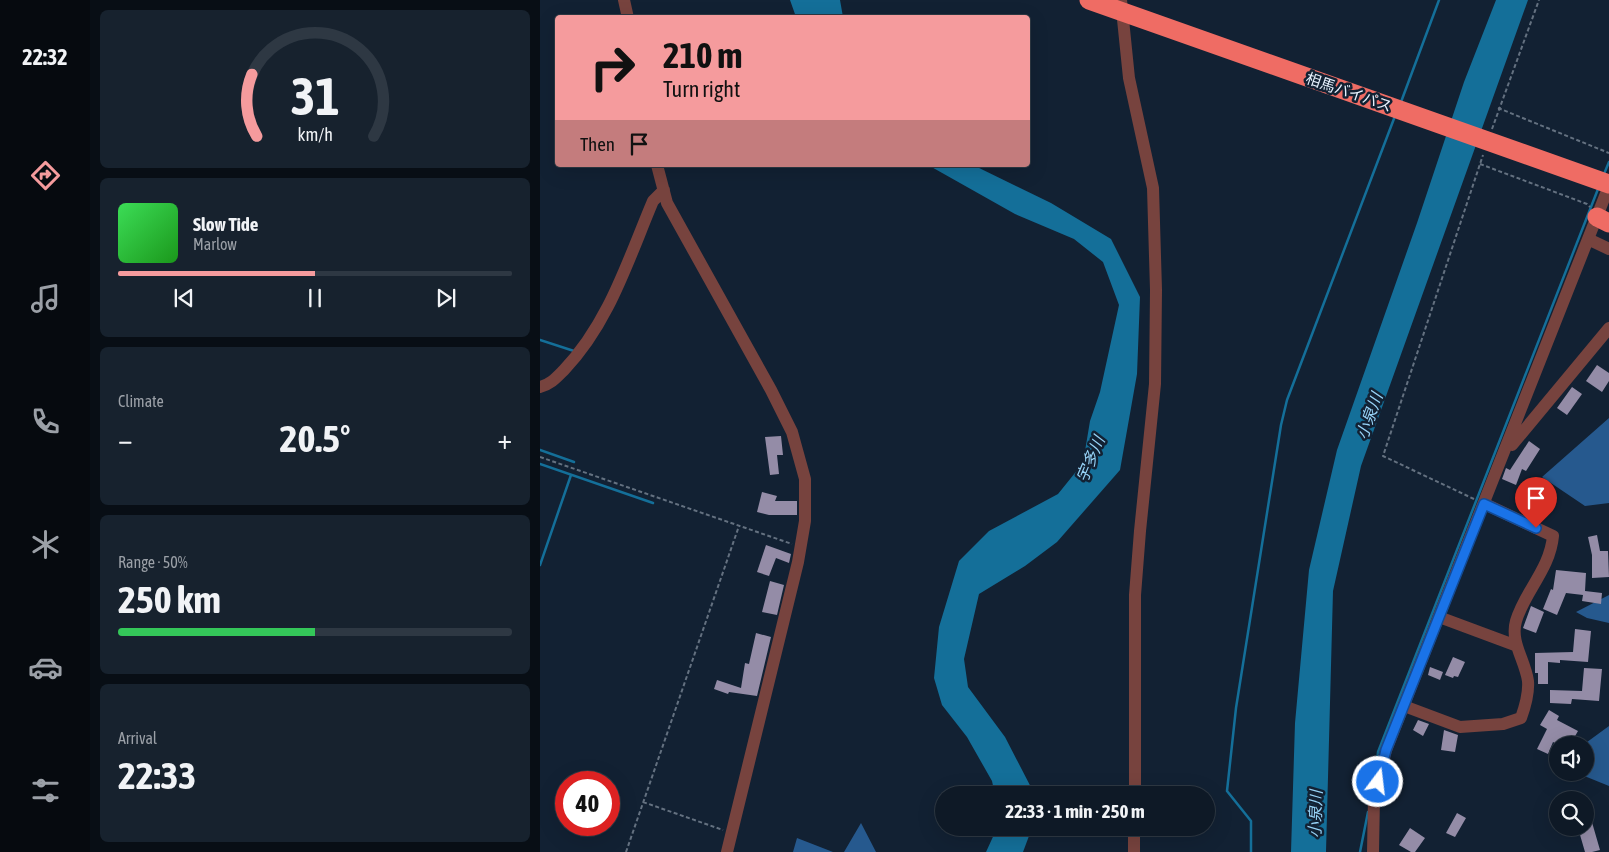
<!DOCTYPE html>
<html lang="en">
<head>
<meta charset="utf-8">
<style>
	body { margin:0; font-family:"Asap Condensed","Noto Sans JP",sans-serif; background:#17222e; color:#f1f3f6; height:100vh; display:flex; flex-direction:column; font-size:19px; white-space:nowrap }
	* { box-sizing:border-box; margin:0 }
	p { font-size:16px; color:#9ba0a7 }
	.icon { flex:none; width:28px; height:28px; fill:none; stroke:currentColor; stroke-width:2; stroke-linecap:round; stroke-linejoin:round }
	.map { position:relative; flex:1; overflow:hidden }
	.sheet { display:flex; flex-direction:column; gap:10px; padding:10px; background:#080e15; width:450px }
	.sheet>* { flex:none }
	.hud { position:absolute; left:15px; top:15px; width:475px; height:152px; border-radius:5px; box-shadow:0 5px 20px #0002,0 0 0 1px #2e3843; background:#f59b9d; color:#111; overflow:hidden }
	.controls { position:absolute; left:1009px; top:736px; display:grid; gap:10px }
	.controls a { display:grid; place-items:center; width:45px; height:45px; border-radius:50%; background:#0e1926; box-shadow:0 5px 20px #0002,0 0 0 1px #2e3843; font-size:25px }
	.speed { position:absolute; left:15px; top:771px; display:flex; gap:10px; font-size:25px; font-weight:700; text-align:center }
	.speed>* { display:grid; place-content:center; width:65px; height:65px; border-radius:50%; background:#0e1926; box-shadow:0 5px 20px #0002,0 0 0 1px #2e3843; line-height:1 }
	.speed .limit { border:8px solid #d22; background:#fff; color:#111 }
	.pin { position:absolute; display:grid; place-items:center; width:42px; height:42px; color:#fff; margin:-51px -21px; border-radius:50% 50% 50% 0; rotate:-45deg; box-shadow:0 0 5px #0007 }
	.pin .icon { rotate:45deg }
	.me { position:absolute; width:55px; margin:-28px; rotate:15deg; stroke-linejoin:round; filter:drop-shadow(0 0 4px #0008) }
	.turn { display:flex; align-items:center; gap:18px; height:105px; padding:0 25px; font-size:22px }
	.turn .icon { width:65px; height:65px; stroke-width:2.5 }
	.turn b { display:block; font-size:35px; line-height:42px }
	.then { display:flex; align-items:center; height:48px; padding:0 25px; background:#0003; gap:10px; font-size:19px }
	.big { font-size:38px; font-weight:700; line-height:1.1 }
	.sheet .tile { flex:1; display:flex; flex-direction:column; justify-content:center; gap:8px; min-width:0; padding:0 18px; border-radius:8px; background:#17222e }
	.sheet .dial { align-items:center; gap:0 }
	.dial svg { height:130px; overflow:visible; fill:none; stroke:#2e3843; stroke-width:7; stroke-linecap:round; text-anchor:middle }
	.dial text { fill:#f1f3f6; stroke:none }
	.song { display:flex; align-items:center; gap:15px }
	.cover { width:60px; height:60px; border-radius:8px; background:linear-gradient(135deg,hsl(130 70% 55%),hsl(120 70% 35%)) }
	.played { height:5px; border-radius:2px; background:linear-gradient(90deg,#f59b9d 50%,#2e3843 50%) }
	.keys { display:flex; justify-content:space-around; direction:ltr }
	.heat { display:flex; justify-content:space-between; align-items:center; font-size:28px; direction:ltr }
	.charge { height:8px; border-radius:4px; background:linear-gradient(90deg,#34c759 50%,#2e3843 0) }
	.trip { position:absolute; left:395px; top:786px; width:280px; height:50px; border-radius:25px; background:#0e1926; box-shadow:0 5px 20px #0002,0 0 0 1px #2e3843; font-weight:700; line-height:50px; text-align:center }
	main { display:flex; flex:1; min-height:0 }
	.menu { display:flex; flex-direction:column; width:90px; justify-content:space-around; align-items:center; background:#060a0f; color:#9ba0a7 }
	.menu .icon { width:35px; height:35px }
	.menu .selected { color:#f59b9d }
	.menu b { font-size:22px; color:#f1f3f6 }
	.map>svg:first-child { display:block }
	.forest { fill:#26598e }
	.water { fill:#146f99 }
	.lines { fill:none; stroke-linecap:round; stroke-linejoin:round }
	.stream { stroke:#146f99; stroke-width:2.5 }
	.building { fill:#948ca7 }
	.path { stroke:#647180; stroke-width:2; stroke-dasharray:4 2.5; stroke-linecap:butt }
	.minor { stroke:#77433e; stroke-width:12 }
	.highway { stroke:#ef6c64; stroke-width:19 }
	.highway-bridge { stroke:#ef6c64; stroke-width:19 }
	.route-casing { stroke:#114b97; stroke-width:12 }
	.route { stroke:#1a73e8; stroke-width:9 }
	.labels { text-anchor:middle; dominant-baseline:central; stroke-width:5; stroke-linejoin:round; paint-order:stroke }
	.street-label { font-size:15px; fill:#e7f1fd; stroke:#122133 }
	.water-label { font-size:16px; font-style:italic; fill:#97d3f7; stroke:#122133 }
</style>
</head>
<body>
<main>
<nav class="menu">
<b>22:32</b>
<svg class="icon selected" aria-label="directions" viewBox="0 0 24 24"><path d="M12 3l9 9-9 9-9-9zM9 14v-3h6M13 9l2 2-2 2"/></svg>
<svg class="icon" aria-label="music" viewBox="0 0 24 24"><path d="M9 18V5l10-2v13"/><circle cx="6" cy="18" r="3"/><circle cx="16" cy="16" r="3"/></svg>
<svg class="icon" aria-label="phone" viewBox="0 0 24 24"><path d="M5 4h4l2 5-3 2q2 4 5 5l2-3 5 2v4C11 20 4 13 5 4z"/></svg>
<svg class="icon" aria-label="climate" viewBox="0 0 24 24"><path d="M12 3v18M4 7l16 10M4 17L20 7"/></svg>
<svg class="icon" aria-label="car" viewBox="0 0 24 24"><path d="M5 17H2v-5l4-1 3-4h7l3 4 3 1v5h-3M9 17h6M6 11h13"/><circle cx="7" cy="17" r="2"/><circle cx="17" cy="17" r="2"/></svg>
<svg class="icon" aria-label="filters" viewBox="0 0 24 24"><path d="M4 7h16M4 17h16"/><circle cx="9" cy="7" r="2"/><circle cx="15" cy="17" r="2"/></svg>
</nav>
<section class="sheet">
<div class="tile dial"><svg viewBox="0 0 100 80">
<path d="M14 69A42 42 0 1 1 86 69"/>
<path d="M14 69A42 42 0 0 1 11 31" stroke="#f59b9d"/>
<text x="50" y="56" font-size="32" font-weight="700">31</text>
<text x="50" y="72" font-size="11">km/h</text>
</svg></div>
<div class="tile">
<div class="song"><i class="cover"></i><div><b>Slow Tide</b><p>Marlow</p></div></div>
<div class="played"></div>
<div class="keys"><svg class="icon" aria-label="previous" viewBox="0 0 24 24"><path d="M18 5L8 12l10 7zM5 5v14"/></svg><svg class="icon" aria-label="pause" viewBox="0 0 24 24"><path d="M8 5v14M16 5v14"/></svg><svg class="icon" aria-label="next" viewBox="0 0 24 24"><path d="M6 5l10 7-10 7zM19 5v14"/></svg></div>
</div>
<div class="tile"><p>Climate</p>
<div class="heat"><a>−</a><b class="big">20.5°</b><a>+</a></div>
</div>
<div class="tile"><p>Range · 50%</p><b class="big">250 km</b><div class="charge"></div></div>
<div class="tile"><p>Arrival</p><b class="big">22:33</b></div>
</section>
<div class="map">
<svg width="1069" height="852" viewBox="0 0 1069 852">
	<rect width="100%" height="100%" fill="#122133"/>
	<path class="forest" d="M1069,418v85l-24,3 -43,-29z
		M1069,595v28l-22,-5 -11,-6z
		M1069,726v60l-32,-13 8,-1v-27h-2z
		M321,823l15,29h-32z
		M257,838l36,14h-40z"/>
	<path class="water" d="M250,0h50l3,17h-47z
		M956,0h32l-167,466 -28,125 -7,261h-35l4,-129 14,-153 28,-120 80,-227 47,-141z
		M388,165h45l78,38 60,36 29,58 -3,77 -17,96 -63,72 -32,24 -46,28 -15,65 4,28 37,50 30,58h-40l-3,-14 -25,-44 -25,-32 -8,-27 5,-51 20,-66 30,-30 69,-37 25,-31 7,-42 10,-29 19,-87 -16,-43 -29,-23 -59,-25z
		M457,828h35l-9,24h-37z"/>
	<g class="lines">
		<path class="stream" d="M861,102l38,-102
			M1064,174l5,-12
			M0,340l34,11
			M0,450l34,12
			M0,464l113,39
			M0,565l31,-90
			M837,762l1,-10 220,-563
			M711,852v-31l-24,-30 9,-83 45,-283 6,-25 108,-284
			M820,852l8,-40"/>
	</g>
	<path class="building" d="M1057,365l12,8v8l-7,11 -16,-11z
		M1032,387l10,7 -15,21 -10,-7z
		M241,436l2,19h-6l2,19 -9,1 -5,-38z
		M989,441l11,8 -14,22 -4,-2 -6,16 -14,-6 4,-11 4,2z
		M222,492l15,4 -2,5h22v14h-28l-12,-3z
		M1057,535l3,16h8l1,26 -17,1v-23l-4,-18z
		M226,545l25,9 -2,9 -13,-5 -7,18 -12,-4z
		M1016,570l30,3 -1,18 17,2 -1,11 -19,-3 1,-6 -17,-2 -9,22 -14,-6 8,-20 2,1z
		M230,581l14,4 -7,30 -15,-3z
		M991,606l13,6 -8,21 -13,-5z
		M1035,629l16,2 -3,31 -28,-2v3l-12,-1v22h-10v-11h-3v-20l38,-1z
		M216,633l15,4 -14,59 -28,-4 -1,2 -14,-5 3,-9 24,8 4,-25 4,1z
		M913,657l12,5 -7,15 -4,-1 -1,2 -8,-3z
		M890,667l13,5 -3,8 -12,-5z
		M1044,668l18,1 -3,32 -27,-2 -1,5 -21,-1v-13l32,1z
		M1009,710l10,6 -2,4 21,11 -8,14h-11l-6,-3 -5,12 -11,-5 10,-20 -7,-4z
		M878,720l11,4 -6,12 -10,-6z
		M904,730l14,5 -3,17 -14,-2z
		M1047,805l13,45 -8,2h-7l-7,-24h7v-22z
		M917,813l9,5 -11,19 -9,-4z
		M870,828l15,10 -10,14h-4l-12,-7z"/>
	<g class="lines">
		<path class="path" d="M958,108l111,45
			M952,129l47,-129
			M940,164l107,40 3,3
			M0,457l252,87
			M934,499l-91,-43 100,-301
			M103,802l80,28
			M86,852l113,-326"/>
		<path class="minor" d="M84,0l4,18
			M581,0l8,78 24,110 3,102 -1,94 -15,147 -5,64v200
			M117,165l10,38 104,187 21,42 13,47v42l-7,41 -71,290
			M1048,239l21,10
			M0,387c11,-3 16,-9 24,-17 45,-47 64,-110 89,-169l11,-11
			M972,445l97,-117
			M899,617l78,29
			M864,706l56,21 43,-3 18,-6c4,-11 8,-25 7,-37 -3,-21 -18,-39 -12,-60 9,-30 34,-52 37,-85l-68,-32
			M594,852v-24
			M833,852l1,-55 12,-47 223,-564"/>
		<path class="highway" d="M1057,217l12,6"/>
		<path class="highway-bridge" d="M549,0l520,184"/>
	</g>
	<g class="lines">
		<defs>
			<path id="route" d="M838,782l8,-32 98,-246 52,24"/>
		</defs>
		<use href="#route" class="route-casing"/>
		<use href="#route" class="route"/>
	</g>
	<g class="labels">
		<g class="street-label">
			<text transform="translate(809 92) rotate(19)">相馬バイパス</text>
		</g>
		<g class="water-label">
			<text transform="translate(829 416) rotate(-70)">小泉川</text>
			<text transform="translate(550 459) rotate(-67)">宇多川</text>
			<text transform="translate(775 814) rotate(-88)">小泉川</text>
		</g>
	</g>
</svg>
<div class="controls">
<a><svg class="icon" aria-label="sound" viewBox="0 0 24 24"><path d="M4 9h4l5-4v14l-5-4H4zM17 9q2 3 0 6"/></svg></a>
<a><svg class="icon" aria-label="search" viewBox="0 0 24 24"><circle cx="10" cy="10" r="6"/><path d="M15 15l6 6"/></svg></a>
</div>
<div class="speed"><div class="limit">40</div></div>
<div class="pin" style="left:996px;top:528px;background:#d93025"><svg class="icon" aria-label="arrive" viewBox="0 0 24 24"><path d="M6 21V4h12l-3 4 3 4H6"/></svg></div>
<svg class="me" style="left:838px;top:782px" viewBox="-20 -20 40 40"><circle r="17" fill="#1a73e8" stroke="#fff" stroke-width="3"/><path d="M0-11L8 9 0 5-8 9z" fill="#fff"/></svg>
<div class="trip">22:33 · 1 min · 250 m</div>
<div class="hud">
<div class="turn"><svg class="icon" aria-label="right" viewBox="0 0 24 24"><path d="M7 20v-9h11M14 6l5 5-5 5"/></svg><div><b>210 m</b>Turn right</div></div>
<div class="then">Then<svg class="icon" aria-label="arrive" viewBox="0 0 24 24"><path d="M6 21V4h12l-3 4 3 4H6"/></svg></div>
</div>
</div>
</main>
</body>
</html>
